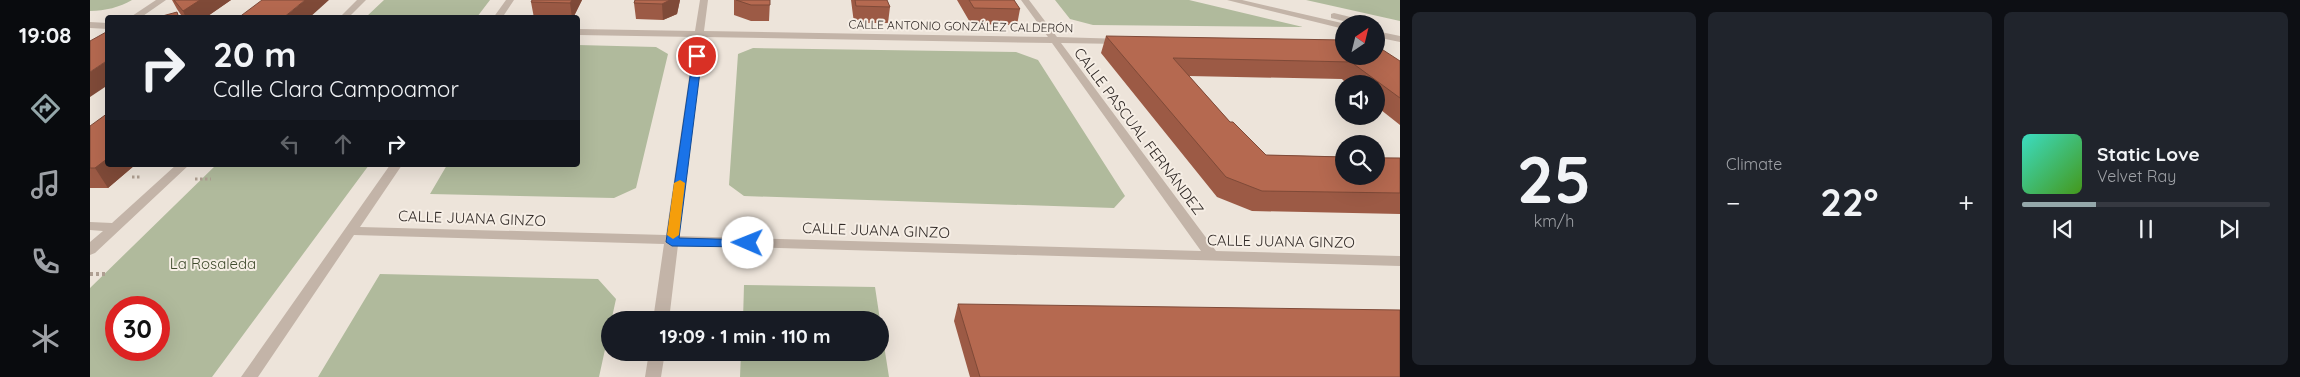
<!DOCTYPE html>
<html lang="en">
<head>
<meta charset="utf-8">
<style>
	body { margin:0; font-family:Quicksand,sans-serif; background:#20242c; color:#f1f3f6; height:100vh; display:flex; flex-direction:column; font-size:19px; white-space:nowrap }
	* { box-sizing:border-box; margin:0 }
	p { font-size:16px; color:#9ea1a6 }
	.icon { flex:none; width:28px; height:28px; fill:none; stroke:currentColor; stroke-width:2; stroke-linecap:round; stroke-linejoin:round }
	.map { position:relative; flex:1; overflow:hidden }
	.details { display:flex; flex-direction:column; gap:12px; padding:12px; background:#0d0f14; width:900px }
	.details>* { flex:none }
	.top-card { position:absolute; left:15px; top:15px; width:475px; height:152px; border-radius:5px; box-shadow:0 5px 20px #0002; background:#171b24; color:#f1f3f6; overflow:hidden }
	.needle { width:32px; rotate:35deg }
	.fabs { position:absolute; left:1245px; top:15px; display:grid; gap:10px }
	.fabs a { display:grid; place-items:center; width:50px; height:50px; border-radius:50%; background:#171b24; box-shadow:0 5px 20px #0002; font-size:25px }
	.speed { position:absolute; left:15px; top:296px; display:flex; gap:10px; font-size:25px; font-weight:700; text-align:center }
	.speed>* { display:grid; place-content:center; width:65px; height:65px; border-radius:50%; background:#171b24; box-shadow:0 5px 20px #0002; line-height:1 }
	.speed .limit { border:8px solid #d22; background:#fff; color:#111 }
	.pin { position:absolute; display:grid; place-items:center; width:42px; height:42px; color:#fff; margin:-21px; border:2px solid #fff; border-radius:50%; box-shadow:0 1px 5px #0007 }
	.me { position:absolute; width:55px; margin:-28px; rotate:271deg; stroke-linejoin:round; filter:drop-shadow(0 0 4px #0008) }
	.turn { display:flex; align-items:center; gap:18px; height:105px; padding:0 25px; font-size:22px }
	.turn .icon { width:65px; height:65px; stroke-width:2.5 }
	.turn b { display:block; font-size:35px; line-height:42px }
	.lanes { display:flex; align-items:center; height:48px; padding:0 25px; background:#0003; justify-content:center; gap:25px; direction:ltr }
	.lanes .off { opacity:.35 }
	.big { font-size:38px; font-weight:700; line-height:1.1 }
	.details .widget { flex:1; display:flex; flex-direction:column; justify-content:center; gap:8px; min-width:0; padding:0 18px; border-radius:8px; background:#20242c }
	.details .dial { align-items:center; gap:0 }
	.dial b { font-size:65px; line-height:1 }
	.song { display:flex; align-items:center; gap:15px }
	.cover { width:60px; height:60px; border-radius:8px; background:linear-gradient(135deg,hsl(170 70% 55%),hsl(100 70% 35%)) }
	.played { height:5px; border-radius:2px; background:linear-gradient(90deg,#94a7aa 30%,#363941 30%) }
	.keys { display:flex; justify-content:space-around; direction:ltr }
	.heat { display:flex; justify-content:space-between; align-items:center; font-size:28px; direction:ltr }
	.details .tiles { flex:1; display:grid; gap:12px; grid-template-columns:repeat(3,1fr) }
	.trip { position:absolute; left:511px; top:311px; width:288px; height:50px; border-radius:25px; background:#171b24; box-shadow:0 5px 20px #0002; font-weight:700; line-height:50px; text-align:center }
	main { display:flex; flex:1; min-height:0 }
	.tabs { display:flex; flex-direction:column; width:90px; justify-content:space-around; align-items:center; background:#090b0e; color:#9ea1a6 }
	.tabs .icon { width:35px; height:35px }
	.tabs .selected { color:#94a7aa }
	.tabs b { font-size:22px; color:#f1f3f6 }
	.map>svg:first-child { display:block }
	.green { fill:#b0ba9c; fill-rule:evenodd }
	.lines { fill:none; stroke-linecap:round; stroke-linejoin:round }
	.path-far1 { stroke:#af9f92; stroke-width:3; stroke-dasharray:2.5 2.5; stroke-linecap:butt }
	.path { stroke:#af9f92; stroke-width:4; stroke-dasharray:3 3; stroke-linecap:butt }
	.minor { fill:#c3b4a8; fill-rule:evenodd }
	.wall { fill:#9c5a45 }
	.shaded-wall { fill:#7f4a38 }
	.building { fill:#b56950; stroke:#7f4a38 }
	.route { fill:#1a73e8; stroke:#114b97 }
	.slow { fill:#f59e0b }
	.labels { text-anchor:middle; dominant-baseline:central; stroke-width:4; stroke-linejoin:round; paint-order:stroke }
	.far-street-label { font-size:12px; fill:#312a27; stroke:#f6eee5 }
	.street-label { font-size:15px; fill:#312a27; stroke:#f6eee5 }
	.park-label { font-size:15px; fill:#414c2e; stroke:#f6eee5 }
</style>
</head>
<body>
<main>
<nav class="tabs">
<b>19:08</b>
<svg class="icon selected" aria-label="directions" viewBox="0 0 24 24"><path d="M12 3l9 9-9 9-9-9zM9 14v-3h6M13 9l2 2-2 2"/></svg>
<svg class="icon" aria-label="music" viewBox="0 0 24 24"><path d="M9 18V5l10-2v13"/><circle cx="6" cy="18" r="3"/><circle cx="16" cy="16" r="3"/></svg>
<svg class="icon" aria-label="phone" viewBox="0 0 24 24"><path d="M5 4h4l2 5-3 2q2 4 5 5l2-3 5 2v4C11 20 4 13 5 4z"/></svg>
<svg class="icon" aria-label="climate" viewBox="0 0 24 24"><path d="M12 3v18M4 7l16 10M4 17L20 7"/></svg>
</nav>
<div class="map">
<svg width="1310" height="377" viewBox="0 0 1310 377">
	<rect width="100%" height="100%" fill="#ede4da"/>
	<path class="green" d="M0,0h42c-12,7 -27,11 -42,11z
		M294,0h106l-13,17h-111z
		M965,0h134l114,27 -210,-2 -23,-6z
		M1216,0h94v21z
		M488,45l78,2 12,7 -32,134 -22,10 -184,-4 17,-29h131z
		M663,48l263,4 22,8 87,136 -11,12 -370,-12 -15,-11 9,-131z
		M126,165h153l-157,212h-122v-89zM26,308h43v42h-43z
		M290,274l218,5 18,20 -17,78h-281z
		M654,285l131,2 5,33h-137z
		M790,320l9,57h-149l1,-24 139,-1z"/>
	<g class="lines">
		<path class="path-far1" d="M42,177h9
			M105,179h16"/>
		<path class="path" d="M0,274h16"/>
		<path class="minor" d="M66,0h10l-26,18h-11z
			M267,0h9l-18,18h-9z
			M416,0h8l-12,18h-9z
			M610,0h8l-4,31 344,6 -27,-37h8l28,37 67,2v4l-3,1 -60,-1 155,208 184,5v10l-722,-21 -9,75h-16l11,-76 -310,-9 -96,142h-17l149,-212h12l-42,62 306,8 29,-198 -117,-2v-6l117,2zM614,37l348,6 149,208 -522,-15z
			M1137,0h15l104,24h-2v5z
			M1244,13l37,9 1,2h-16l-25,-6v-4z
			M0,22l18,1v6l-18,-1z
			M1286,31l24,5v6l-24,-5z
			M86,165h13l-94,88 -5,2v-13l13,-11 -13,-1v-8l22,1z
			M559,352h16l-4,25h-16z"/>
	</g>
	<path class="wall" d="M82,0h59l-26,18h-22l-6,-9z
		M492,0l-9,18h-39l-3,-16z
		M545,0h45l-3,14 -14,6 -27,-1 -2,-16z
		M644,0h36l-1,21h-18l-17,-6z
		M761,0h36l3,7 -2,16h-34z
		M867,0h57l6,9 -3,16 -46,-1z
		M1016,36l294,25v64l-24,-19v-22h-29l-5,-5 -153,-3 41,46 36,33 134,3v56l-148,-3 -35,-14 -116,-144z
		M0,126l18,39h27l-27,23h-18z
		M868,304l442,73h-430l-16,-56z"/>
	<path class="shaded-wall" d="M110,0h31l-26,18h-19l-3,-7z
		M215,0h24l-20,18h-26z
		M482,0h10l-9,18h-1l-2,-15z
		M580,0h10l-3,14 -14,6 -1,-16z
		M18,60v25l-18,12v-25z
		M18,158v7h27l-27,23 -13,-20z"/>
	<path class="building" d="M84,0h26l-17,11z
		M172,0h43l-22,18h-45z
		M442,0h40l-2,3 -39,-1z
		M545,0h35l-8,4 -28,-1z
		M646,0h34v5h-19z
		M765,0h32l3,7 -34,-1z
		M879,0h45l6,9 -46,-1z
		M87,12l1,3 -5,3h-18z
		M18,31v29l-18,12v-31z
		M1016,36l238,4v16h32v-9l4,1 20,13v37l-49,-36 -178,-4 57,64h3l33,33 78,2v19h32v-18h24v35l-138,-2 -36,-14z
		M18,113v45l-13,10h-5v-42z
		M868,304l442,6v67h-420z"/>
	<path class="route" d="M607,53l5,3 -23,182 73,2 2,3 -2,3 -4,1 -76,-1 -6,-4 27,-186z"/>
	<path class="slow" d="M590,180l5,3 -6,52 -6,4 -6,-4 7,-52z"/>
	<g class="labels">
		<g class="far-street-label">
			<text transform="translate(871 26) rotate(1)">CALLE ANTONIO GONZÁLEZ CALDERÓN</text>
		</g>
		<g class="street-label">
			<text transform="translate(1049 131) rotate(53)">CALLE PASCUAL FERNÁNDEZ</text>
			<text transform="translate(382 218) rotate(2)">CALLE JUANA GINZO</text>
			<text transform="translate(786 230) rotate(2)">CALLE JUANA GINZO</text>
			<text transform="translate(1191 241) rotate(1)">CALLE JUANA GINZO</text>
		</g>
		<g class="park-label">
			<text x="123" y="263">La Rosaleda</text>
		</g>
	</g>
</svg>
<div class="fabs">
<a><svg class="needle" viewBox="-14 -14 28 28"><path d="M0-13l5 13h-10z" fill="#e53935"/><path d="M0 13l5-13h-10z" fill="#9ea1a6"/></svg></a>
<a><svg class="icon" aria-label="sound" viewBox="0 0 24 24"><path d="M4 9h4l5-4v14l-5-4H4zM17 9q2 3 0 6"/></svg></a>
<a><svg class="icon" aria-label="search" viewBox="0 0 24 24"><circle cx="10" cy="10" r="6"/><path d="M15 15l6 6"/></svg></a>
</div>
<div class="speed"><div class="limit">30</div></div>
<div class="pin" style="left:607px;top:56px;background:#d93025"><svg class="icon" aria-label="arrive" viewBox="0 0 24 24"><path d="M6 21V4h12l-3 4 3 4H6"/></svg></div>
<svg class="me" style="left:658px;top:243px" viewBox="-20 -20 40 40"><circle r="19" fill="#fff"/><path d="M0-13L10 11 0 6-10 11z" fill="#1a73e8"/></svg>
<div class="trip">19:09 · 1 min · 110 m</div>
<div class="top-card">
<div class="turn"><svg class="icon" aria-label="right" viewBox="0 0 24 24"><path d="M7 20v-9h11M14 6l5 5-5 5"/></svg><div><b>20 m</b>Calle Clara Campoamor</div></div>
<div class="lanes"><svg class="icon off" aria-label="left" viewBox="0 0 24 24"><path d="M17 20v-9H6M10 6l-5 5 5 5"/></svg><svg class="icon off" aria-label="ahead" viewBox="0 0 24 24"><path d="M12 20V5M6 11l6-6 6 6"/></svg><svg class="icon" aria-label="right" viewBox="0 0 24 24"><path d="M7 20v-9h11M14 6l5 5-5 5"/></svg></div>
</div>
</div>
<section class="details">
<div class="tiles">
<div class="widget dial"><b>25</b><p>km/h</p></div>
<div class="widget"><p>Climate</p>
<div class="heat"><a>−</a><b class="big">22°</b><a>+</a></div>
</div>
<div class="widget">
<div class="song"><i class="cover"></i><div><b>Static Love</b><p>Velvet Ray</p></div></div>
<div class="played"></div>
<div class="keys"><svg class="icon" aria-label="previous" viewBox="0 0 24 24"><path d="M18 5L8 12l10 7zM5 5v14"/></svg><svg class="icon" aria-label="pause" viewBox="0 0 24 24"><path d="M8 5v14M16 5v14"/></svg><svg class="icon" aria-label="next" viewBox="0 0 24 24"><path d="M6 5l10 7-10 7zM19 5v14"/></svg></div>
</div>
</div>
</section>
</main>
</body>
</html>
